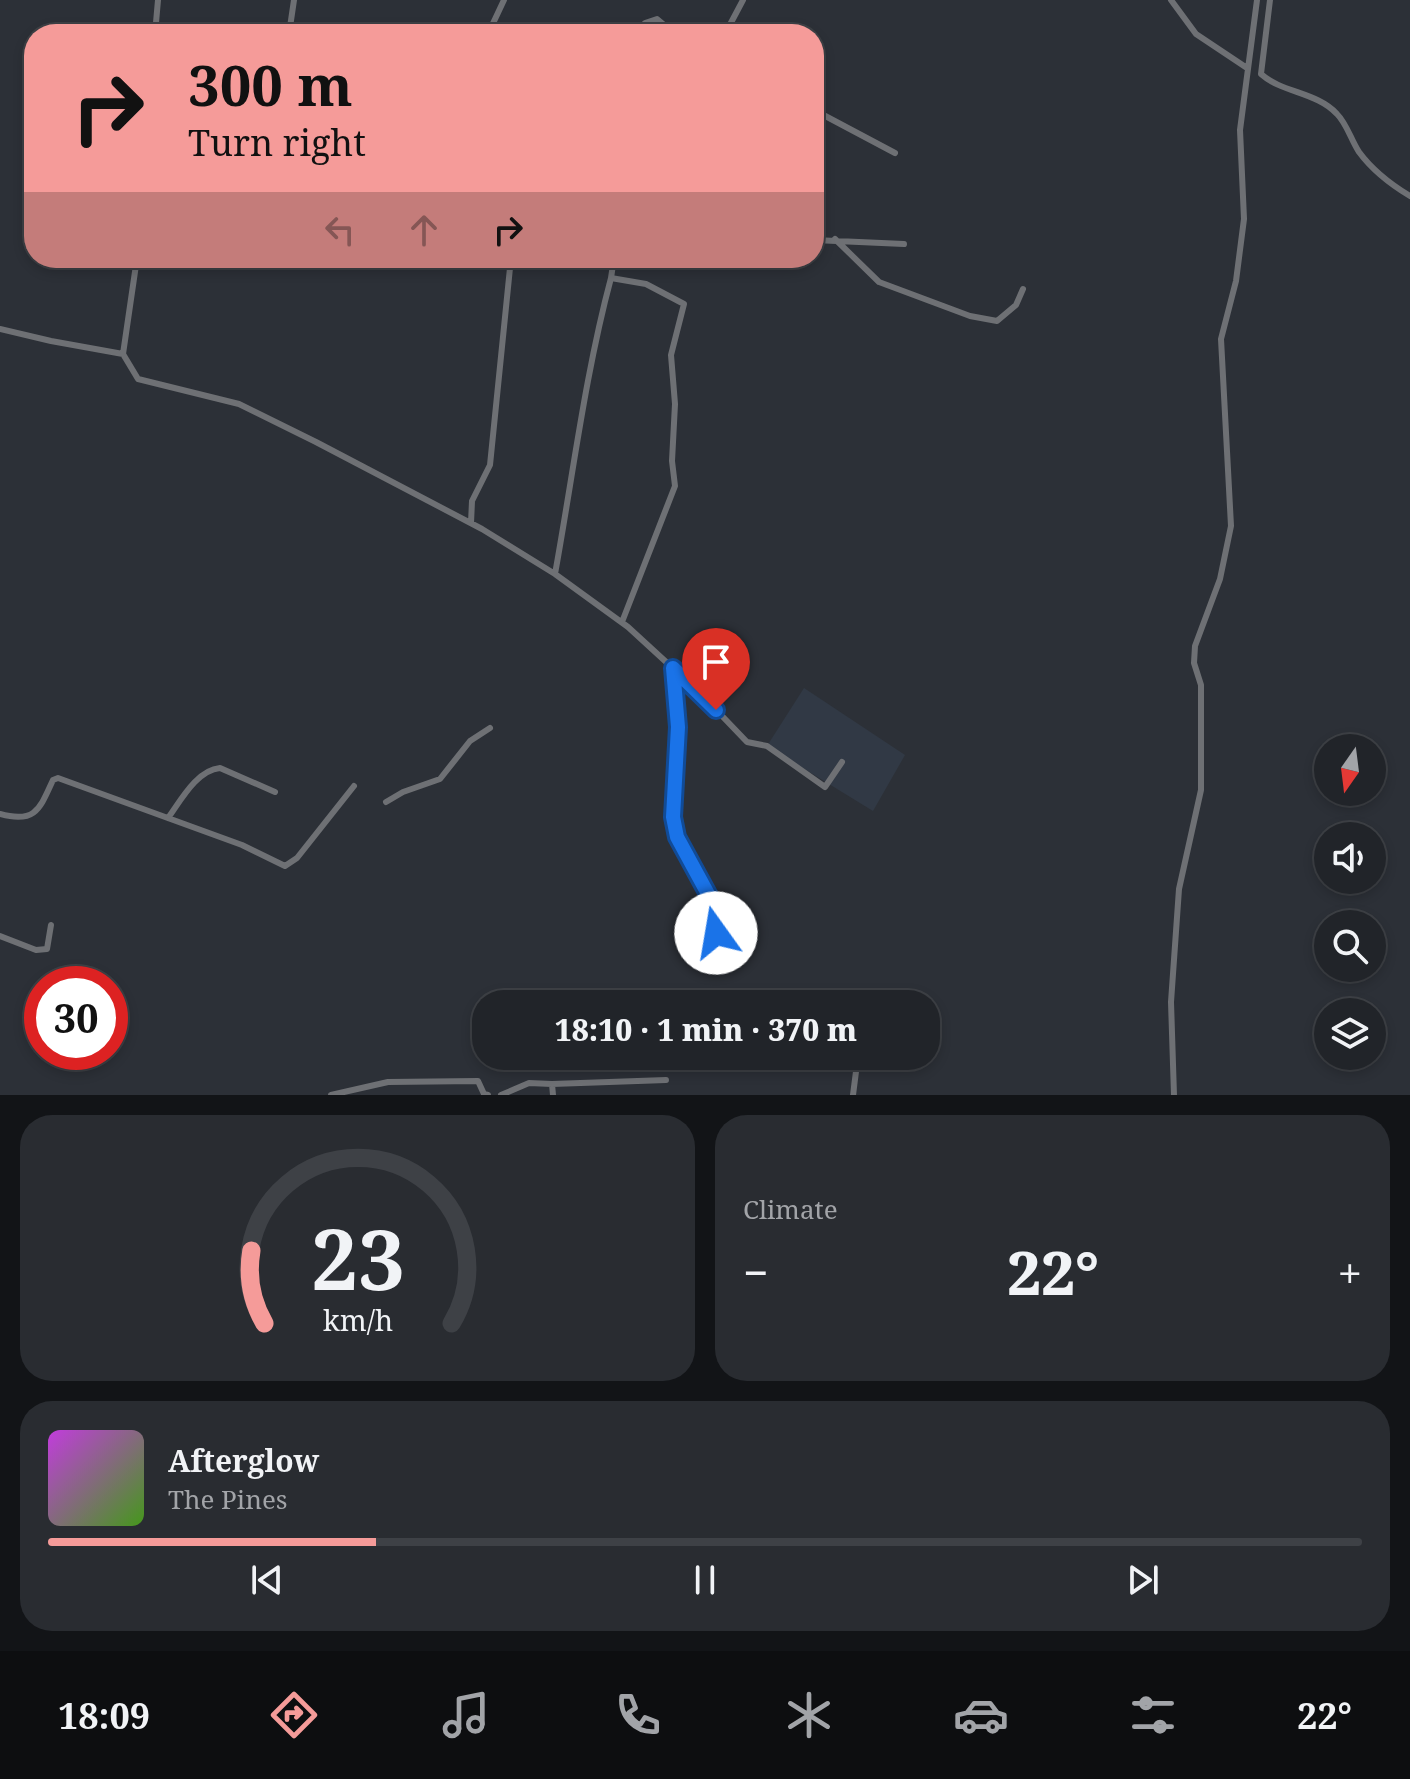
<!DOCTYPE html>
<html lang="en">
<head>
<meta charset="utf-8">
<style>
	body { margin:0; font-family:"Noto Serif",serif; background:#292c31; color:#f1f3f6; height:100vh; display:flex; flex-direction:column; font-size:30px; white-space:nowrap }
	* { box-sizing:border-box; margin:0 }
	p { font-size:26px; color:#a2a4a8 }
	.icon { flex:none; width:44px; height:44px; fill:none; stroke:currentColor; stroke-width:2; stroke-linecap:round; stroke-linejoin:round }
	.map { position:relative; height:1095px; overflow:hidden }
	.sheet { display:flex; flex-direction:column; gap:20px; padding:20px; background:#121417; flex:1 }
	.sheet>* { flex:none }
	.banner { position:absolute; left:24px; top:24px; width:800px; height:244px; border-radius:32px; box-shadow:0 4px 12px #0003,0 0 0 2px #3e4146; background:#f59b99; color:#111; overflow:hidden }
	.needle { width:52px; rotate:194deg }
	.controls { position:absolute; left:1314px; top:734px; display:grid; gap:16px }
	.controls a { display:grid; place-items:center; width:72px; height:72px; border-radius:50%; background:#212429; box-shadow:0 4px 12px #0003,0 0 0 2px #3e4146; font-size:40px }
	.speed { position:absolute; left:24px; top:966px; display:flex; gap:16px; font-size:40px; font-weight:700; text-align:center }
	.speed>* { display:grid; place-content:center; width:104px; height:104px; border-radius:50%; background:#212429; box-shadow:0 4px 12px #0003,0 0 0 2px #3e4146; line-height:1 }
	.speed .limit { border:12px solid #d22; background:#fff; color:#111 }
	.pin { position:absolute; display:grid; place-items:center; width:68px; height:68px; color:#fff; margin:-82px -34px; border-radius:50% 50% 50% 0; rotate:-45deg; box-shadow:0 0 8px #0007 }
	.pin .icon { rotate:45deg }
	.me { position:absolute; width:88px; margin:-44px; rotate:347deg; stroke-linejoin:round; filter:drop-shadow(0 0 6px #0008) }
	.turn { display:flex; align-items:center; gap:28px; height:168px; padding:0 32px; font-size:36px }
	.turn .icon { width:104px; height:104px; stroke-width:2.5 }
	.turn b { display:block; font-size:56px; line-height:68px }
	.lanes { display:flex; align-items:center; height:76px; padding:0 32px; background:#0003; justify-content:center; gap:40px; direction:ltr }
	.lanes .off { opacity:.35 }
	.big { font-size:60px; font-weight:800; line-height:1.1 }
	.sheet .tile { flex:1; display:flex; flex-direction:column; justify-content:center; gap:12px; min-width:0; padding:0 28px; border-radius:32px; background:#292c31 }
	.sheet .dial { align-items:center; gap:0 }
	.dial svg { height:208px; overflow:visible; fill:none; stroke:#3e4146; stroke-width:7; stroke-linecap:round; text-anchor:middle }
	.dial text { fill:#f1f3f6; stroke:none }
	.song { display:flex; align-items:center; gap:24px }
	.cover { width:96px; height:96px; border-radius:12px; background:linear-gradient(135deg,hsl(290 70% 55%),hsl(100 70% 35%)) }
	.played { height:8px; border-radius:4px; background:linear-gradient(90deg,#f59b99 25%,#3e4146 25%) }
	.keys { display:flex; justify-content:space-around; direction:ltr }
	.heat { display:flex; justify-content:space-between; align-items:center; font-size:44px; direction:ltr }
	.sheet .tiles { flex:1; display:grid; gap:20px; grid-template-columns:1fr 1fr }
	.tile:last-child { grid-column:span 2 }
	.trip { position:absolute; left:472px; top:990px; width:468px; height:80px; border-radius:32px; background:#212429; box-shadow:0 4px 12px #0003,0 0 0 2px #3e4146; font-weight:800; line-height:80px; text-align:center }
	.tab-bar { display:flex; height:128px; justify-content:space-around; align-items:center; background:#0d0e10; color:#a2a4a8 }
	.tab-bar .icon { width:56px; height:56px }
	.tab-bar .active { color:#f59b99 }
	.tab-bar b { font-size:36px; color:#f1f3f6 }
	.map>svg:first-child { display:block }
	.built { fill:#313945 }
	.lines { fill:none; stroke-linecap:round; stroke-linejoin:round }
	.minor { stroke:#6e7074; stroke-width:6 }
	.route-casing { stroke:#114b97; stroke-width:20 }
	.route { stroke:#1a73e8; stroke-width:14 }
</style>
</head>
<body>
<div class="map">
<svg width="1410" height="1095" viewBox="0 0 1410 1095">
	<rect width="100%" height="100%" fill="#2c3037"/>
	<path class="built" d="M804,688l101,67 -32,56 -106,-65z"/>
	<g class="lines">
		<path class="minor" d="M1171,0l25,34 51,34
			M1270,0l-9,74c21,19 56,18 76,40 10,10 14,26 22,38 14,19 31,32 51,44
			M155,34l3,-34
			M289,34l5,-34
			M488,34l16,-34
			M637,34l8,-11 12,-4 18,15
			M725,34l18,-34
			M814,110l81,43
			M835,239l44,43 91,34 27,5 19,-16 7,-16
			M814,240l90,4
			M611,278l3,-20
			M0,329l51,12 72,13 15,25 101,25 77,38 166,87 73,45 73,53 73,67 46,48 20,4 58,41 17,-25
			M123,354l14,-96
			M471,523l1,-22 18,-36 21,-207
			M555,574c18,-99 30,-199 56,-296l35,6 38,20 -13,51 4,49 -3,57 3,25 -53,136
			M673,668l5,59 -5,90 4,20 37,68 2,28
			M386,802l17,-10 37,-13 30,-38 20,-13
			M0,814c36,10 40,-6 53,-34l5,-2 184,67 43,21 12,-8 57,-72
			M168,818c13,-18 29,-48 52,-50l55,24
			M0,936l36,14 11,-1 4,-24
			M552,1084l114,-4
			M331,1095l57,-13 90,-1 6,13 4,1
			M501,1095l28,-12 23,1 1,11
			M853,1095l5,-39
			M1174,1095l-3,-93 8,-113 22,-99v-105l-7,-22 1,-17 25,-67 11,-53 -10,-187 15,-58 8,-62 -4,-89 17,-130"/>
	</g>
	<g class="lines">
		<defs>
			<path id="route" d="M716,710l-43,-42 5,59 -5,90 4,20 37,68 2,28"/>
		</defs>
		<use href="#route" class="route-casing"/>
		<use href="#route" class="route"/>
	</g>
</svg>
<div class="controls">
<a><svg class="needle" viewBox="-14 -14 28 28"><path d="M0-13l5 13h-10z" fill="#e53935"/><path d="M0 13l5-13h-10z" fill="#a2a4a8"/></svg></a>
<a><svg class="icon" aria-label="sound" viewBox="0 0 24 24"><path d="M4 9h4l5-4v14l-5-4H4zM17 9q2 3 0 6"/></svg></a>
<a><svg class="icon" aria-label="search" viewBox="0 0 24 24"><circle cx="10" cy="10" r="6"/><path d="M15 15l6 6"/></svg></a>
<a><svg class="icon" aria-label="layers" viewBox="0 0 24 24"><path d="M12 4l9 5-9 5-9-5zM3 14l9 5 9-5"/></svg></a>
</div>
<div class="speed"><div class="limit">30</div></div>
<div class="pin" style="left:716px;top:710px;background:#d93025"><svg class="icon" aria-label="arrive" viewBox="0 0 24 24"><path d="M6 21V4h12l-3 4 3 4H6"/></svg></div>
<svg class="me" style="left:716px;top:933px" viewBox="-20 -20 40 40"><circle r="19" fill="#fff"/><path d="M0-13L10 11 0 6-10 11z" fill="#1a73e8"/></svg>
<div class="trip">18:10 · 1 min · 370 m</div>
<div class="banner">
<div class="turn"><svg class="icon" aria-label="right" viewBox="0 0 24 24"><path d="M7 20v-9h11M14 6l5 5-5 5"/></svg><div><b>300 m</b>Turn right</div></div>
<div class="lanes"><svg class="icon off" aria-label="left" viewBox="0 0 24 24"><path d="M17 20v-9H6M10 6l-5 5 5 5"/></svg><svg class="icon off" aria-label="ahead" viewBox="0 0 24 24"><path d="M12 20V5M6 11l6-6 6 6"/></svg><svg class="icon" aria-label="right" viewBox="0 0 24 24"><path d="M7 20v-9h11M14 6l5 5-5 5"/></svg></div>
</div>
</div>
<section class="sheet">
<div class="tiles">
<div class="tile dial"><svg viewBox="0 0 100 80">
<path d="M14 69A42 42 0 1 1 86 69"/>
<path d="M14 69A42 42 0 0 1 9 41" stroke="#f59b99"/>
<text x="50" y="56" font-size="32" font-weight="700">23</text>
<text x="50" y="72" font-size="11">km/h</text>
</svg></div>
<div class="tile"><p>Climate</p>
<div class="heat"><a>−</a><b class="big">22°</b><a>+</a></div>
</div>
<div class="tile">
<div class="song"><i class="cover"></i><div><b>Afterglow</b><p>The Pines</p></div></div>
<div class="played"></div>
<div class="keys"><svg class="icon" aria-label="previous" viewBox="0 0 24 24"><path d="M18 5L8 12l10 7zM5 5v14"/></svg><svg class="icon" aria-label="pause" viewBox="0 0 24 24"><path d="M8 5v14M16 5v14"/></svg><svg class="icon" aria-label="next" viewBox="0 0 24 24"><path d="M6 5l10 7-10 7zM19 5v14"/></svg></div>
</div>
</div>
</section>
<nav class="tab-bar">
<b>18:09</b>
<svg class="icon active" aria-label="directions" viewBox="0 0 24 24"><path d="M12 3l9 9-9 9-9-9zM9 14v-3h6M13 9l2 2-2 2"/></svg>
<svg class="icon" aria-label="music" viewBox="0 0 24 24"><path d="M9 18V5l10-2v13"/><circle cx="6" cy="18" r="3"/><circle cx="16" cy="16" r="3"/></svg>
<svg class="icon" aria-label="phone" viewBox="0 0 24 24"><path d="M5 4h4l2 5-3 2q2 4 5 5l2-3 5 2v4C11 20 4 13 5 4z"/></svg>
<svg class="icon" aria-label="climate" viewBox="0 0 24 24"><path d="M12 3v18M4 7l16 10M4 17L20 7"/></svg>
<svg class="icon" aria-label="car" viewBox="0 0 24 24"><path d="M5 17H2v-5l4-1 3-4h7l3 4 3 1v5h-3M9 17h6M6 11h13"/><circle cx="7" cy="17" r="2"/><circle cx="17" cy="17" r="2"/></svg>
<svg class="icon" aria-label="filters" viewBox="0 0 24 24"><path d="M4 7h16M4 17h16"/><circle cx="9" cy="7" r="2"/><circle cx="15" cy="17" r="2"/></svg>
<b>22°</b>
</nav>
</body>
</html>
